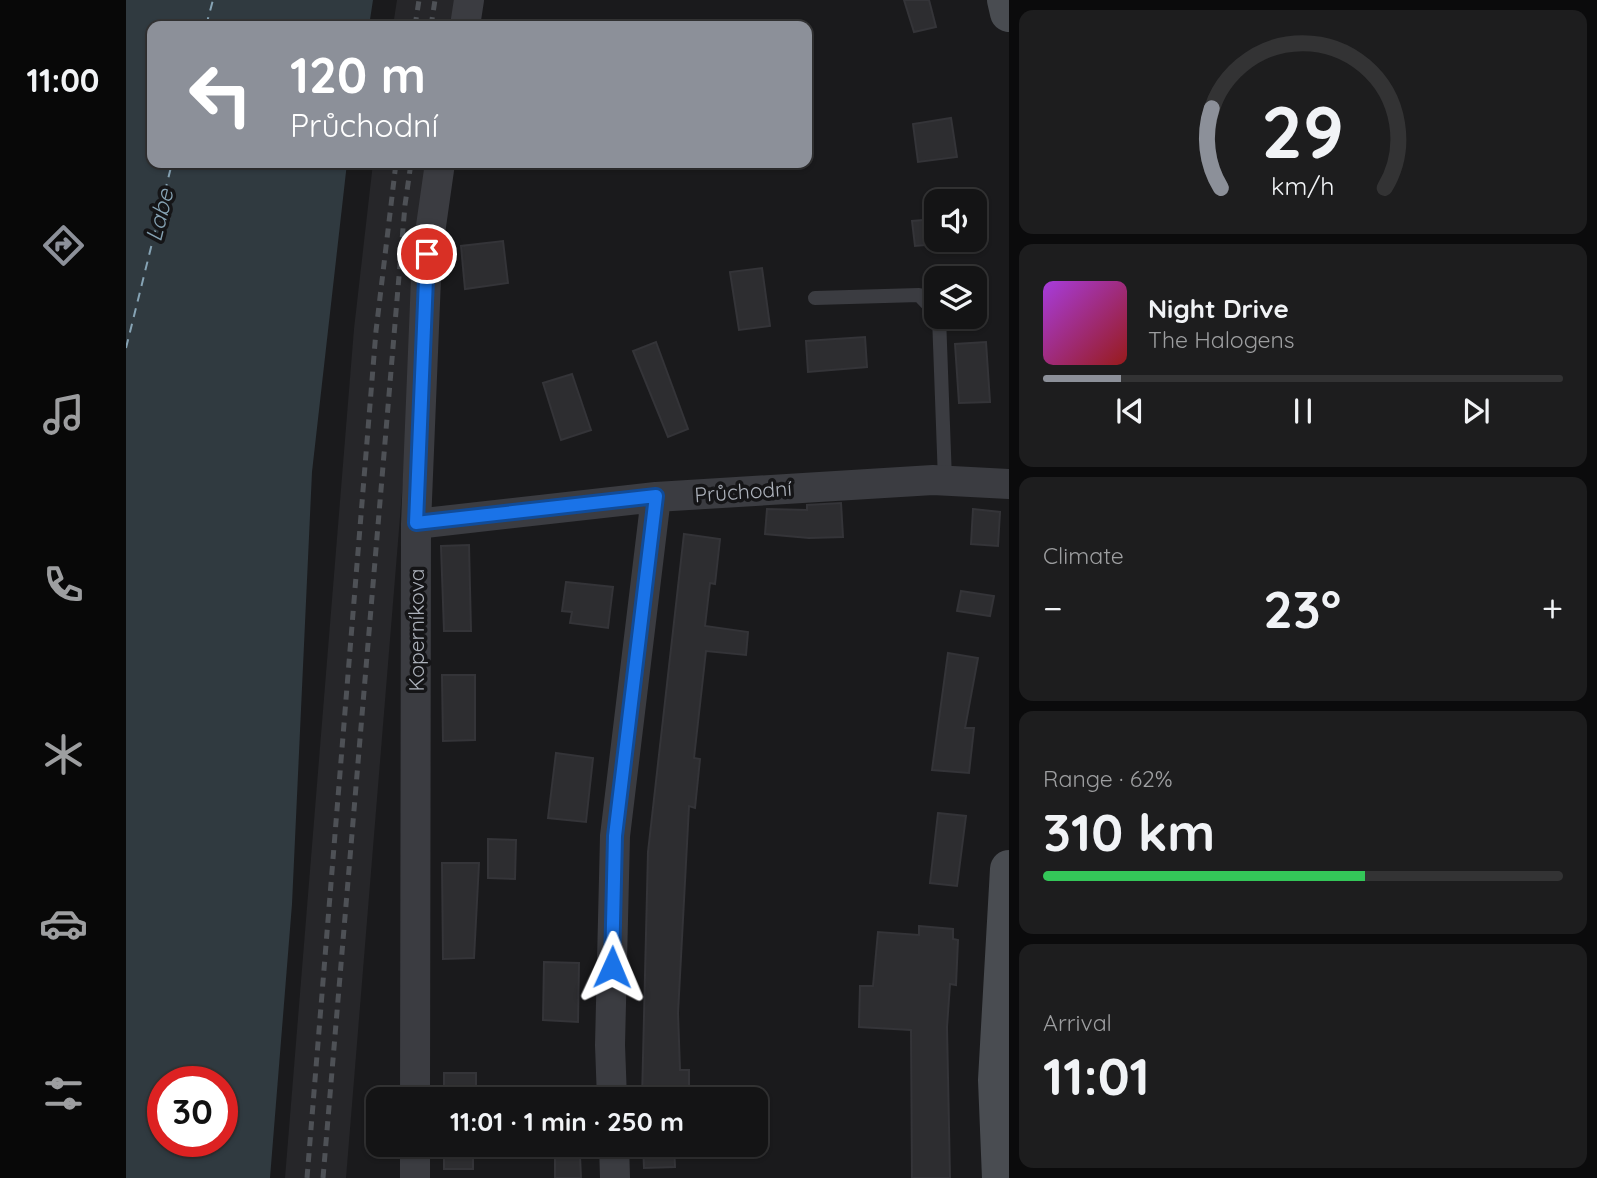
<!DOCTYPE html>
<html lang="en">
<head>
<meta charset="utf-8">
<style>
	body { margin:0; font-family:Quicksand,sans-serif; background:#1d1d1e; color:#f1f3f6; height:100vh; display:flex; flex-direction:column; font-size:26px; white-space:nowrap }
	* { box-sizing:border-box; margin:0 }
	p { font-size:23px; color:#9d9ea0 }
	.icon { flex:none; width:38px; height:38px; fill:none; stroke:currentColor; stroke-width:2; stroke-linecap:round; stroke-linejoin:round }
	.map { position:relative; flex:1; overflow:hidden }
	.drawer { display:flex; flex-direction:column; gap:10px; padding:10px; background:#0b0b0c; width:588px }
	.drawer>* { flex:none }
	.guide { position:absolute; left:21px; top:21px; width:665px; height:147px; border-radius:14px; box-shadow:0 2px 5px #0004,0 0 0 2px #333334; background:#8c9099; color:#fff; overflow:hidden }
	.buttons { position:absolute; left:798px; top:189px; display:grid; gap:14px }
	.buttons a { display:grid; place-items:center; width:63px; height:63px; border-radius:14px; background:#141415; box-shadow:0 2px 5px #0004,0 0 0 2px #333334; font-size:35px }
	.speed { position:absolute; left:21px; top:1066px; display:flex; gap:14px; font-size:35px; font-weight:700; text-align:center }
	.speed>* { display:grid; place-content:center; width:91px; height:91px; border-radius:50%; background:#141415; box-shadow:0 2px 5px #0004,0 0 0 2px #333334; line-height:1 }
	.speed .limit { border:10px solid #d22; background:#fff; color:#111 }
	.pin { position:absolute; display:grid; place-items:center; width:60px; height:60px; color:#fff; margin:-30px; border:4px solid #fff; border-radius:50%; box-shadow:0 2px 7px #0007 }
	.me { position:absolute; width:77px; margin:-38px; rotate:1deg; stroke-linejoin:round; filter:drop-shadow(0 0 5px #0008) }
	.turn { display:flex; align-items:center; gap:24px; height:147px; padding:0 28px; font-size:32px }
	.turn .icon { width:91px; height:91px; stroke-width:2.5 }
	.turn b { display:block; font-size:49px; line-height:60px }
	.big { font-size:52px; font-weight:700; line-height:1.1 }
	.drawer .tile { flex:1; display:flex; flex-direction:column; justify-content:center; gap:10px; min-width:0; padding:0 24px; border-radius:14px; background:#1d1d1e }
	.drawer .dial { align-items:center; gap:0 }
	.dial svg { height:182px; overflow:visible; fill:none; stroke:#333334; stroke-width:7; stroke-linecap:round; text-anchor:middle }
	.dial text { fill:#f1f3f6; stroke:none }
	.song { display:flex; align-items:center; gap:21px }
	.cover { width:84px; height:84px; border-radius:10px; background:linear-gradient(135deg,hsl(280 70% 55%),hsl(0 70% 35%)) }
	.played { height:7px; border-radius:4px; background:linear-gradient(90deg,#8c9099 15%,#333334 15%) }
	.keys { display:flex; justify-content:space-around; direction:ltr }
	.heat { display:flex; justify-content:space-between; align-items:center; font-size:38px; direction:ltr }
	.charge { height:10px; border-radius:5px; background:linear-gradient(90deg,#34c759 62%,#333334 0) }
	.trip { position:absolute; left:240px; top:1087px; width:402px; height:70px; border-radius:14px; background:#141415; box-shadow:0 2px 5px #0004,0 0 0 2px #333334; font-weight:700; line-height:70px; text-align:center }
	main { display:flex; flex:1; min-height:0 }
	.menu { display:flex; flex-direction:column; width:126px; justify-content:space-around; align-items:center; background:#080808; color:#9d9ea0 }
	.menu .icon { width:49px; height:49px }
	.menu .selected { color:#8c9099 }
	.menu b { font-size:32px; color:#f1f3f6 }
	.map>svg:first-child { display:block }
	.built { fill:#262629 }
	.water { fill:#303a40; fill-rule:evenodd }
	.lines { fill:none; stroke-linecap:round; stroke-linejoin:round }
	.ferry { stroke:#86a3b4; stroke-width:2; stroke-dasharray:9 7; stroke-linecap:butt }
	.building { fill:#2d2d30; stroke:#343438; stroke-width:2 }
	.service { stroke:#3b3c41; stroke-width:14 }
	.minor { stroke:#3b3c41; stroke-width:30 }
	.secondary { stroke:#494c51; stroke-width:38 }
	.rail { stroke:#4e5156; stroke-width:5; stroke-dasharray:9 7; stroke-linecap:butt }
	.route-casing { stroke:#114b97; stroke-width:18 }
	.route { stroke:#1a73e8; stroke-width:12 }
	.labels { text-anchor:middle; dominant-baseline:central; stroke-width:7; stroke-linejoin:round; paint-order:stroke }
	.street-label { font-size:21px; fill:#adb2bb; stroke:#151517 }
	.water-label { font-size:23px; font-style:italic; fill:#86a3b4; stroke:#151517 }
</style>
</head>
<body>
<main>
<nav class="menu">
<b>11:00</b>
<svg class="icon selected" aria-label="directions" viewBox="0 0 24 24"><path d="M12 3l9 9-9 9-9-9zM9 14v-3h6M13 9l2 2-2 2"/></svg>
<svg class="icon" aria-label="music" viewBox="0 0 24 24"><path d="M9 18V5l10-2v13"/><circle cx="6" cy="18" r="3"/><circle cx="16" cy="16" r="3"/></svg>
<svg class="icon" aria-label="phone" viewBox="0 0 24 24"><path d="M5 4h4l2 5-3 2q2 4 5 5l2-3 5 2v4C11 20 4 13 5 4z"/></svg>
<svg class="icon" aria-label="climate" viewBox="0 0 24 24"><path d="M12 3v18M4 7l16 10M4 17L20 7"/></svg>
<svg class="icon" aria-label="car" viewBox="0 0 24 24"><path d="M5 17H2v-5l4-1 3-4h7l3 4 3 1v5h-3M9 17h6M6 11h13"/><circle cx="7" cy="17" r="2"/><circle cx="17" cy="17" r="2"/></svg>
<svg class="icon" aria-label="filters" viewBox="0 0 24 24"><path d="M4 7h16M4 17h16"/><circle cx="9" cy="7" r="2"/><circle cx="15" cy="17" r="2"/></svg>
</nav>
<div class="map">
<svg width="883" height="1178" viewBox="0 0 883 1178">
	<rect width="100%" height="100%" fill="#1a1a1c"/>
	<path class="built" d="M271,0h61l-4,26h-61z
		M247,163h61l-29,293 -59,722h-61l69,-849z"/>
	<path class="water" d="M0,0h247l-4,26h-217v137h195l-35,309 -20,432 -22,274h-144zM37,1082h59v59h-59z"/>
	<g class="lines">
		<path class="ferry" d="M80,26l7,-26
			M0,348l46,-185"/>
	</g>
	<path class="building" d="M778,0h25l7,27 -22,5z
		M825,118l6,39 -39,5 -5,-38z
		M810,219v25l-21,2 -3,-25z
		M377,241l5,42 -43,6 -4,-43z
		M636,268l8,58 -31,4 -9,-58z
		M739,337l2,30 -59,5 -2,-31z
		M530,342l32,87 -20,8 -35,-86z
		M860,342l4,60 -31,1 -4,-59z
		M446,374l19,56 -30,10 -18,-57z
		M715,503l2,34 -34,1 -44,-4 2,-25 40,1v-5z
		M847,509l27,3 -2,34 -27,-2z
		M558,534l36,5 -5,45 -5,-1 -5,43 43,6 -2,23 -40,-4 -12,107 6,1 -5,49 -6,-2 -11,207 2,57h9v29h-47l6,-247z
		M343,545l2,86h-27l-3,-85z
		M440,582l47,5 -5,41 -38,-5 2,-11 -10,-1z
		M835,591l33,5 -4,20 -33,-5z
		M822,653l30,5 -13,70h9l-5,45 -37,-3z
		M316,675h33v65l-32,1z
		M430,753l37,5 -7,64 -38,-4z
		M812,813l28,3 -9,70 -27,-3z
		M362,839l28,1 -1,39 -27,-1z
		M316,863h37l-5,95 -31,1z
		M793,926l34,3v10l5,1 -2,45 -6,-1 -3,43 3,151h-38l-1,-148 -52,-3 1,-41h13l5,-54 41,3z
		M418,962l35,1 -1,59 -35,-2z
		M318,1073h32v26h-32z
		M318,1144h29v25h-29z
		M517,1144h31l1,23 -31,1z
		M429,1156h25l1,22h-26z"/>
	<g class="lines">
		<path class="service" d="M689,298l104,-3 17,18
			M813,317l6,163"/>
		<path class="minor" d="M339,26l4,-26
			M290,524l240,-27 277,-17 76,4
			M289,1099l1,-575 11,-270 13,-91
			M486,1099l-2,-54 5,-209 41,-339
			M488,1144l1,34
			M289,1178v-34"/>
		<path class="secondary" d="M880,0l3,13
			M875,1178l-4,-98 12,-211"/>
		<path class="rail" d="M289,26l4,-26
			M305,26l4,-26
			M181,1178l69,-847 20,-168
			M197,1178l82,-973 6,-42"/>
	</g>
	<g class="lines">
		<defs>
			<path id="route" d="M301,254l-11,269 240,-27 -41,340 -3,131"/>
		</defs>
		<use href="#route" class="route-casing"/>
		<use href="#route" class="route"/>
	</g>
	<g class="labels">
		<g class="street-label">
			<text transform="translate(617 491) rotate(-4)">Průchodní</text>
			<text transform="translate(290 630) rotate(-90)">Koperníkova</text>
		</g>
		<g class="water-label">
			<text transform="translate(33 215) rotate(-76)">Labe</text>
		</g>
	</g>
</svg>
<div class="buttons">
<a><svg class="icon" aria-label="sound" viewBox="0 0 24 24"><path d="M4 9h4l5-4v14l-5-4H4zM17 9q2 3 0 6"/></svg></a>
<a><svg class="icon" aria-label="layers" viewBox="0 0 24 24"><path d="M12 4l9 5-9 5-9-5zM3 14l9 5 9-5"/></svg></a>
</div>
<div class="speed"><div class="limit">30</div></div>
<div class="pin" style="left:301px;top:254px;background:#d93025"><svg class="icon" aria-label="arrive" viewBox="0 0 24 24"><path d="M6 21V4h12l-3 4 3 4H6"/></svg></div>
<svg class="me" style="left:486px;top:967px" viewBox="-20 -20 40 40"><path d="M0-17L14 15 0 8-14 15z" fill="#1a73e8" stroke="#fff" stroke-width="4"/></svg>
<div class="trip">11:01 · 1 min · 250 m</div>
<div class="guide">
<div class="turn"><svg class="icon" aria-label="left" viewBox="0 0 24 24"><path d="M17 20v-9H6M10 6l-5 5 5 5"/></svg><div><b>120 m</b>Průchodní</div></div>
</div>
</div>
<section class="drawer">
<div class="tile dial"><svg viewBox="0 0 100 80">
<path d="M14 69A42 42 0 1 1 86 69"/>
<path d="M14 69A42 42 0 0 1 10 34" stroke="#8c9099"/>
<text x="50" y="56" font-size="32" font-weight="700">29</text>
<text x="50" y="72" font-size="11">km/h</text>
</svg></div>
<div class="tile">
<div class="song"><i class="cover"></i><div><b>Night Drive</b><p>The Halogens</p></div></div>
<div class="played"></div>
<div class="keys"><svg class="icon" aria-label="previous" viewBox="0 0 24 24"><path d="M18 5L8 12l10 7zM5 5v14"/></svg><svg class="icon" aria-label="pause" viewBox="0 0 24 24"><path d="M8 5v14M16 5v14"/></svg><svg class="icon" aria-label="next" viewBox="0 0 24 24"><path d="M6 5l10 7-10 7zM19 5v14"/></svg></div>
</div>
<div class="tile"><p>Climate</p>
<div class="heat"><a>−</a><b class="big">23°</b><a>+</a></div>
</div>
<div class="tile"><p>Range · 62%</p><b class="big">310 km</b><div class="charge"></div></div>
<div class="tile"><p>Arrival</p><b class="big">11:01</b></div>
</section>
</main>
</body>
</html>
